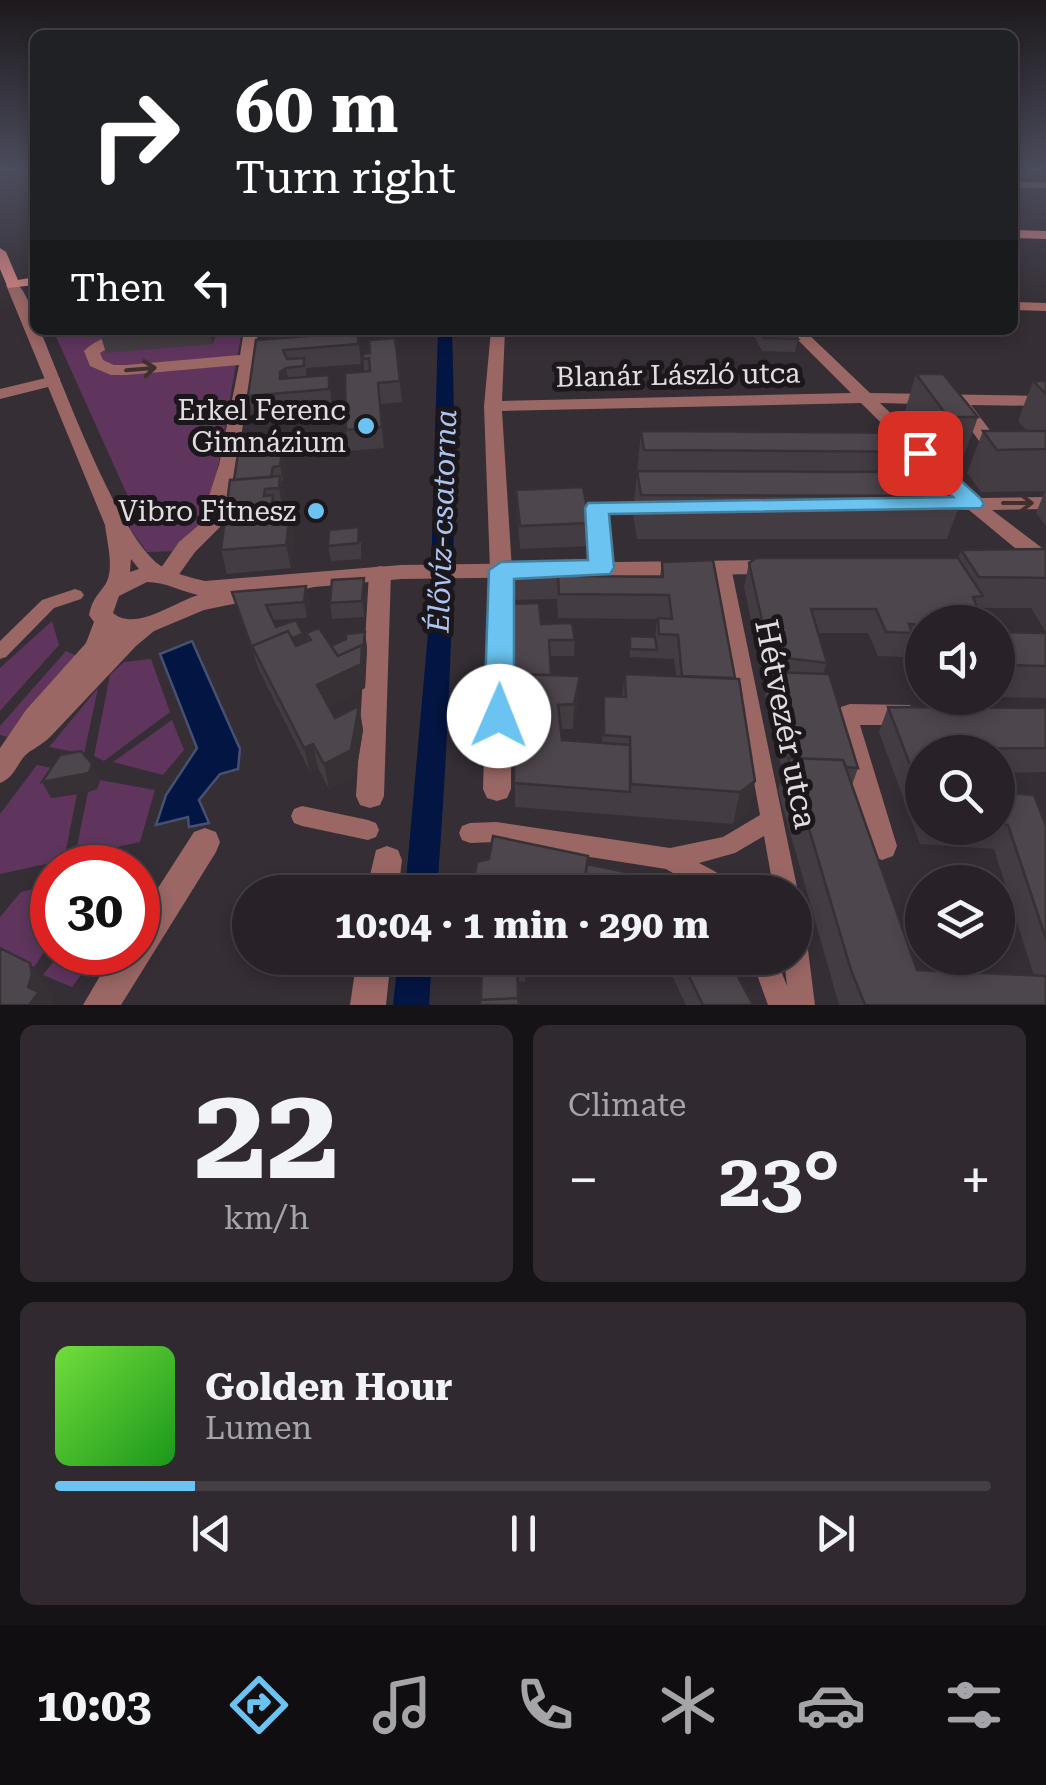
<!DOCTYPE html>
<html lang="en">
<head>
<meta charset="utf-8">
<style>
	body { margin:0; font-family:"Roboto Serif",serif; background:#302a30; color:#f1f3f6; height:100vh; display:flex; flex-direction:column; font-size:38px; white-space:nowrap }
	* { box-sizing:border-box; margin:0 }
	p { font-size:32px; color:#a5a4a8 }
	.icon { flex:none; width:55px; height:55px; fill:none; stroke:currentColor; stroke-width:2; stroke-linecap:round; stroke-linejoin:round }
	.map { position:relative; height:1005px; overflow:hidden }
	.sheet { display:flex; flex-direction:column; gap:20px; padding:20px; background:#161316; flex:1 }
	.sheet>* { flex:none }
	.top-card { position:absolute; left:30px; top:30px; width:988px; height:305px; border-radius:15px; box-shadow:0 5px 15px #0003,0 0 0 2px #443f45; background:#202124; color:#fff; overflow:hidden }
	.controls { position:absolute; left:905px; top:605px; display:grid; gap:20px }
	.controls a { display:grid; place-items:center; width:110px; height:110px; border-radius:50%; background:#282228; box-shadow:0 5px 15px #0003,0 0 0 2px #443f45; font-size:50px }
	.speed { position:absolute; left:30px; top:845px; display:flex; gap:20px; font-size:50px; font-weight:700; text-align:center }
	.speed>* { display:grid; place-content:center; width:130px; height:130px; border-radius:50%; background:#282228; box-shadow:0 5px 15px #0003,0 0 0 2px #443f45; line-height:1 }
	.speed .limit { border:15px solid #d22; background:#fff; color:#111 }
	.pin { position:absolute; display:grid; place-items:center; width:85px; height:85px; color:#fff; margin:-42px; border-radius:20px; box-shadow:0 5px 15px #0006 }
	.me { position:absolute; width:110px; margin:-55px; rotate:1deg; stroke-linejoin:round; filter:drop-shadow(0 0 8px #0008) }
	.turn { display:flex; align-items:center; gap:35px; height:210px; padding:0 40px; font-size:45px }
	.turn .icon { width:130px; height:130px; stroke-width:2.5 }
	.turn b { display:block; font-size:70px; line-height:85px }
	.then { display:flex; align-items:center; height:95px; padding:0 40px; background:#0003; gap:20px; font-size:38px }
	.big { font-size:75px; font-weight:700; line-height:1.1 }
	.sheet .tile { flex:1; display:flex; flex-direction:column; justify-content:center; gap:15px; min-width:0; padding:0 35px; border-radius:15px; background:#302a30 }
	.sheet .dial { align-items:center; gap:0 }
	.dial b { font-size:130px; line-height:1 }
	.song { display:flex; align-items:center; gap:30px }
	.cover { width:120px; height:120px; border-radius:15px; background:linear-gradient(135deg,hsl(100 70% 55%),hsl(120 70% 35%)) }
	.played { height:10px; border-radius:5px; background:linear-gradient(90deg,#6ac3f1 15%,#443f45 15%) }
	.keys { display:flex; justify-content:space-around; direction:ltr }
	.heat { display:flex; justify-content:space-between; align-items:center; font-size:55px; direction:ltr }
	.sheet .tiles { flex:1; display:grid; gap:20px; grid-template-columns:1fr 1fr }
	.tile:last-child { grid-column:span 2 }
	.trip { position:absolute; left:232px; top:875px; width:580px; height:100px; border-radius:50px; background:#282228; box-shadow:0 5px 15px #0003,0 0 0 2px #443f45; font-weight:700; line-height:100px; text-align:center }
	.tabs { display:flex; height:160px; justify-content:space-around; align-items:center; background:#100e10; color:#a5a4a8 }
	.tabs .icon { width:70px; height:70px }
	.tabs .current { color:#6ac3f1 }
	.tabs b { font-size:45px; color:#f1f3f6 }
	.map>svg:first-child { display:block }
	.green { fill:#5f355e }
	.water { fill:#031542; stroke:#465172; stroke-width:2.5 }
	.lines { fill:none; stroke-linecap:round; stroke-linejoin:round }
	.canal { fill:#031542; fill-rule:evenodd }
	.pedestrian { fill:#9a6765; fill-rule:evenodd }
	.minor { fill:#9a6765; fill-rule:evenodd }
	.tertiary { fill:#9a6765; fill-rule:evenodd }
	.secondary { fill:#d58482; fill-rule:evenodd }
	.wall { fill:#433c42 }
	.shaded-wall { fill:#373136 }
	.building { fill:#4e464d; stroke:#373136; stroke-width:2.5 }
	.oneway { stroke:#412f30 }
	.route { fill:#6ac3f1; stroke:#457f9d; stroke-width:2.5 }
	.poi-dot { fill:#6ac3f1; stroke:#1b171a; stroke-width:4 }
	.labels { text-anchor:middle; dominant-baseline:central; stroke-width:10; stroke-linejoin:round; paint-order:stroke }
	.street-label { font-size:28px; fill:#e1dde1; stroke:#1b171a }
	.poi-label { font-size:28px; fill:#e1dde1; stroke:#1b171a; text-anchor:end }
	.water-label { font-size:30px; font-style:italic; fill:#abc4f2; stroke:#1b171a }
	.near-street-label { font-size:32px; fill:#e1dde1; stroke:#1b171a }
</style>
</head>
<body>
<div class="map">
<svg width="1046" height="1005" viewBox="0 0 1046 1005">
	<rect width="100%" height="100%" fill="#352e35"/>
	<path class="green" d="M53,330h189l-34,194 -27,27 -34,1 -17,-23v-28z
		M52,621l7,24 -59,66v-43z
		M66,651l11,5 -70,81 -7,-2v-9z
		M151,659l19,53 -66,49 -10,-5 16,-81 14,-13z
		M98,688l-14,66 -35,-7z
		M172,720l12,30 -21,25 -50,-13z
		M37,765l31,6 -16,27 25,-4 -13,66 -64,14v-60z
		M100,780l55,10 -15,52 -65,14 13,-64 9,-3z
		M52,885c0,30 2,57 -18,82l-34,-16v-34l21,-25z
		M60,953v-1l37,1 -25,34 -29,-12z"/>
	<path class="water" d="M192,641l48,108 -2,20 -18,5 -21,26 10,23 -20,4 -1,-10 -32,8 10,-30 31,-47 -37,-94z"/>
	<g class="lines">
		<path class="canal" d="M438,330h14c6,188 -1,375 -15,562h-32l25,-281z
			M398,958h34l-3,47h-36z"/>
		<path class="pedestrian" d="M723,562l6,1 2,4 67,325 -3,7v-7h-21l-10,-56 -29,17 -36,10c14,7 29,14 35,29h-28l-40,-23 -170,-27 -26,1 -8,-3 -3,-7 3,-7 8,-3 26,-1 174,26 53,-11 37,-22 -45,-248 2,-4z
			M75,589l6,2 3,4 -3,4 -27,9 -48,49 -6,2v-18l42,-41z
			M302,806l66,14 8,3 3,7 -3,7 -8,3 -66,-14 -8,-3 -3,-7 3,-7z
			M795,930l9,3 3,9 8,63h-47l-17,-47h25l11,28 -3,-28h11z"/>
		<path class="minor" d="M1012,182h34v6h-34z
			M1012,302l34,1v8l-34,-1z
			M244,330h14l-7,68 -7,19 -7,48 -17,62 -25,25 -20,28h-16l-3,-5 23,-33 21,-18 19,-59 20,-100 -113,10h-15l-21,-9 -6,-15c14,-13 32,-19 50,-17v6l-21,5 -13,8 3,7 11,5h12l114,-10z
			M491,330h14l-3,71 349,-8 -63,-63h16l66,63 176,3v10l-75,-1 36,48h39v12l-51,-2 -42,-58 -73,-2 99,95 67,-1v12l-54,1 54,41v18l-8,-2 -69,-57 -44,-2 -3,-4 3,-4 32,-2 -96,-95 -359,8 10,159 -1,219 -4,9 -10,3 -10,-3 -4,-9 7,-219 -6,-164z
			M54,376l6,2v6l-60,15v-10z
			M658,501l7,2 3,4 -3,4 -58,3 6,55 -3,5h-16l-3,-5 -5,-61 3,-4z
			M380,566l8,2 3,5 -7,223 -4,9 -10,3 -10,-3 -4,-9 13,-223 3,-5z
			M850,704l59,1 9,3 4,7 -4,7 -9,3h-49l37,121 -4,10 -11,4 -11,-4 -4,-10 -35,-126 9,-13z
			M205,828l11,4 4,10 -4,10 -95,153h-38l31,-53h24v-33l56,-87z
			M387,846l11,4 4,10 -4,32h-32l10,-42z
			M357,958h34l-5,47h-36z"/>
		<path class="tertiary" d="M13,281c13,7 22,34 22,49h5c22,52 79,209 121,236 11,7 31,12 44,15l196,-16 371,-5 8,2 3,5 -3,5 -8,2 -371,5 -87,8 -110,23 -50,21 -18,15 -85,90c-7,7 -14,11 -22,16 -12,9 -13,25 -29,31v-35l26,-38 60,-67 8,-21 -5,-7c3,-15 8,-19 16,-30 10,-16 2,-42 0,-60l-99,-240zM131,559l8,10 -9,3zM147,582c18,0 33,9 51,13 -23,7 -63,37 -85,18l6,-17z"/>
		<path class="secondary" d="M1012,230l34,1v8l-34,-1z
			M0,248l6,4 12,28 17,-3v8l-27,3 -8,-19z"/>
	</g>
	<path class="wall" d="M99,330h116l1,4 -3,10 -107,9z
		M755,330h37l6,9 -3,13 -33,-1 -8,-15z
		M358,332l3,32 -55,4 1,9 22,-2 3,34 -79,7 -5,-20 8,-56z
		M395,338l7,64 -22,2 4,44 -35,3 -3,-21 18,-59 -1,-17 7,-1z
		M916,374l62,43 -15,42h-28l-4,13 32,24 -16,43h-310l-4,-25 8,-83 276,2 -13,-19z
		M1033,381h13v145l-10,-13 9,-22 -64,1 -14,-19 16,-42h44l-9,-10z
		M282,451l3,14 -2,16h-2l3,18 -1,11 -6,1v3l17,22 -3,32 -64,6 -6,-24 13,-70z
		M516,490l74,33 -1,23 -69,3 -3,-37z
		M361,542v17l-30,2 -3,-15z
		M1046,549v83l-15,-24h-53l-56,14v28l-15,-2 -4,9 -25,-1 -10,-23h-50l9,30 -4,11 35,94 -6,17 65,185 117,6 -40,-127 -74,-5 -41,-112 9,-25 158,1v64l-48,1v-21h-76v76h76v-36l48,34v179h-207l-61,-215 5,-16 -18,-78 4,-16h-5l-20,-93 5,-24 209,-5 3,-8z
		M506,562l74,14 80,1 2,-15 93,219 -8,32 -14,11 -218,-17 -1,-111 27,-72 34,16 -1,16h-24l1,19 28,26 -6,28h-13l2,11 40,3 2,-47 18,1 3,-23 51,2 -2,-17 -44,-2v-21l25,1 2,-18 -99,-1 -1,-19 -51,1z
		M306,586l3,15 -2,17 -34,2 3,7 29,15 3,-1 -2,-8 25,13 34,-14 2,16 -2,40 -36,18 6,12 24,-12 4,24 -7,44 -27,15 -11,-21 -8,4 -51,-102 -27,-78z
		M366,594l-2,23 -32,2 -2,-16z
		M998,632l48,1v65l-48,-1z
		M489,859l98,5 101,28h-216z
		M465,958h63l-3,24 -59,-9z
		M664,958h64l25,47h-67z"/>
	<path class="shaded-wall" d="M209,330h6l1,4 -3,10z
		M286,368l4,20 -10,-9v-7z
		M282,451l3,14 -2,16 -3,-15z
		M280,476l4,23 -1,11 -4,-22z
		M273,495l5,22 -1,10 -5,-23z
		M290,513l4,23 -3,32 -5,-23z
		M364,578l2,16 -2,23 -2,-16z
		M306,586l3,15 -2,17 -3,-16z
		M365,632l2,16 -2,40 -43,21 -5,-24z
		M303,634l4,16 -51,3z
		M580,676l-1,25 -6,28 1,-25z
		M359,706l4,24 -7,44 -27,15 -5,-25z
		M313,744l5,24 -8,4 -6,-24z
		M92,764l8,16 -3,9 -46,9 -9,-16z
		M755,781l-8,32 -14,11 7,-32z
		M526,958h2l-3,24z
		M30,963l21,30 2,12h-24z"/>
	<path class="building" d="M760,330h32l6,9 -34,-1z
		M358,332v12l-75,6 4,9 17,-1v8l-18,2 -6,4v7l49,-4v14l-81,7 8,-56z
		M395,338l5,43 -22,2 4,44 -36,3 -1,-57 25,-2 -1,-13 -6,1v-5l7,-1 -1,-13z
		M916,374h27l35,43h-30z
		M1033,381h13v13z
		M641,431l284,2 12,19 -293,-2z
		M983,431h63v18l-49,1z
		M282,451l-2,15 -7,1 -2,10 -37,3 4,-26z
		M637,471l310,1 16,24 -322,-1z
		M280,476l-1,12 -14,1 -1,7 9,-1 -1,9 -12,1 -2,11 32,-3 -4,32 -65,5 9,-70z
		M583,487l7,36 -70,3 -4,-36z
		M359,527l-1,16 -30,3 1,-16z
		M1046,549v29l-67,-1 -18,-27z
		M756,558h202l25,38 -10,1 10,25h-61v3l-13,-1 3,9 -26,-1 -10,-23h-65l16,54 -57,-7 -21,-93z
		M713,560l22,118 -53,-2 -4,-41 -19,-1 -1,-16 14,1 -3,-24 -110,-1 -1,-18h-52v-14h73l1,14 83,1 -1,-15z
		M364,578l-2,23 -32,2 2,-23z
		M306,586l-2,16 -38,3 10,22 20,-7 7,14 -11,4 -4,-7 -36,15 2,8 -22,-62z
		M539,603l2,21 31,-1 3,17h-26l2,35 -37,-1v8l-4,-78z
		M319,628l19,28 24,-11 -1,19 -44,21 18,33 24,-12 -8,44 -27,14 -11,-20 -9,4 -52,-102 36,-15 8,15 15,-6 -5,-7z
		M365,632l-2,21 -1,-8 -24,11 -7,-10 15,-7v-5z
		M998,632l48,1v33l-39,-1z
		M630,636l25,1 2,13 -27,-1z
		M771,672l58,2 29,94 -12,-1 -3,-7 -51,-2z
		M514,674l66,2 -6,28 -16,1 4,35 68,5v47l-116,-9z
		M625,674l114,5 16,102 -15,11 -109,-8 -1,-47 -26,-2v-39l22,1z
		M888,707l158,1v40l-80,1 2,3h-46v44z
		M81,751l11,13 -3,9 -47,9 18,-27z
		M788,758l55,2 74,210 129,6v29h-181l-14,-35z
		M998,792l36,3 12,31v113l-38,-114 -10,-1z
		M493,836l95,20 -5,36 -48,-9 -1,9h-62l5,-30 12,-3z
		M587,864l97,20 4,8h-104z
		M0,948l30,15 2,12 -4,12 11,5 -10,13h-29z
		M680,958h48l25,47h-50z
		M482,960l35,5 1,33 -37,2z
		M518,998l1,7h-39v-5z"/>
	<defs><path id="oneway-shaft" d="M-6 0H5M1.5-3L5.5 0L1.5 3" fill="none" stroke-width="1.6" stroke-linecap="round" stroke-linejoin="round" transform="scale(2.5)"/></defs>
	<g class="oneway">
		<use href="#oneway-shaft" transform="translate(141 369) rotate(-5)"/>
		<use href="#oneway-shaft" transform="translate(1018 503)"/>
	</g>
	<linearGradient id="sky" x2="0" y2="1"><stop stop-color="#1d191d"/><stop offset="0.55" stop-color="#4b4c5c"/><stop offset="1" stop-color="#4b4c5c" stop-opacity="0"/></linearGradient>
	<rect width="1046" height="310" fill="url(#sky)"/>
	<path class="route" d="M920,447l7,2 54,50 3,5 -3,4 -372,6 5,54 -4,6 -96,5v137l-5,9 -10,3 -11,-3 -4,-9 5,-146 12,-8 87,-2 -3,-52 3,-5 365,-6 -44,-44z"/>
	<g class="poi-dot">
		<circle cx="366" cy="426" r="10"/>
		<circle cx="316" cy="511" r="10"/>
	</g>
	<g class="labels">
		<g class="street-label">
			<text transform="translate(678 375) rotate(-1)">Blanár László utca</text>
		</g>
		<g class="poi-label">
			<text x="346" y="410">Erkel Ferenc<tspan x="346" dy="32">Gimnázium</tspan></text>
			<text x="296" y="511">Vibro Fitnesz</text>
		</g>
		<g class="water-label">
			<text transform="translate(442 521) rotate(-88)">Élővíz-csatorna</text>
		</g>
		<g class="near-street-label">
			<text transform="translate(786 724) rotate(79)">Hétvezér utca</text>
		</g>
	</g>
</svg>
<div class="controls">
<a><svg class="icon" aria-label="sound" viewBox="0 0 24 24"><path d="M4 9h4l5-4v14l-5-4H4zM17 9q2 3 0 6"/></svg></a>
<a><svg class="icon" aria-label="search" viewBox="0 0 24 24"><circle cx="10" cy="10" r="6"/><path d="M15 15l6 6"/></svg></a>
<a><svg class="icon" aria-label="layers" viewBox="0 0 24 24"><path d="M12 4l9 5-9 5-9-5zM3 14l9 5 9-5"/></svg></a>
</div>
<div class="speed"><div class="limit">30</div></div>
<div class="pin" style="left:920px;top:453px;background:#d93025"><svg class="icon" aria-label="arrive" viewBox="0 0 24 24"><path d="M6 21V4h12l-3 4 3 4H6"/></svg></div>
<svg class="me" style="left:499px;top:716px" viewBox="-20 -20 40 40"><circle r="19" fill="#fff"/><path d="M0-13L10 11 0 6-10 11z" fill="#6ac3f1"/></svg>
<div class="trip">10:04 · 1 min · 290 m</div>
<div class="top-card">
<div class="turn"><svg class="icon" aria-label="right" viewBox="0 0 24 24"><path d="M7 20v-9h11M14 6l5 5-5 5"/></svg><div><b>60 m</b>Turn right</div></div>
<div class="then">Then<svg class="icon" aria-label="left" viewBox="0 0 24 24"><path d="M17 20v-9H6M10 6l-5 5 5 5"/></svg></div>
</div>
</div>
<section class="sheet">
<div class="tiles">
<div class="tile dial"><b>22</b><p>km/h</p></div>
<div class="tile"><p>Climate</p>
<div class="heat"><a>−</a><b class="big">23°</b><a>+</a></div>
</div>
<div class="tile">
<div class="song"><i class="cover"></i><div><b>Golden Hour</b><p>Lumen</p></div></div>
<div class="played"></div>
<div class="keys"><svg class="icon" aria-label="previous" viewBox="0 0 24 24"><path d="M18 5L8 12l10 7zM5 5v14"/></svg><svg class="icon" aria-label="pause" viewBox="0 0 24 24"><path d="M8 5v14M16 5v14"/></svg><svg class="icon" aria-label="next" viewBox="0 0 24 24"><path d="M6 5l10 7-10 7zM19 5v14"/></svg></div>
</div>
</div>
</section>
<nav class="tabs">
<b>10:03</b>
<svg class="icon current" aria-label="directions" viewBox="0 0 24 24"><path d="M12 3l9 9-9 9-9-9zM9 14v-3h6M13 9l2 2-2 2"/></svg>
<svg class="icon" aria-label="music" viewBox="0 0 24 24"><path d="M9 18V5l10-2v13"/><circle cx="6" cy="18" r="3"/><circle cx="16" cy="16" r="3"/></svg>
<svg class="icon" aria-label="phone" viewBox="0 0 24 24"><path d="M5 4h4l2 5-3 2q2 4 5 5l2-3 5 2v4C11 20 4 13 5 4z"/></svg>
<svg class="icon" aria-label="climate" viewBox="0 0 24 24"><path d="M12 3v18M4 7l16 10M4 17L20 7"/></svg>
<svg class="icon" aria-label="car" viewBox="0 0 24 24"><path d="M5 17H2v-5l4-1 3-4h7l3 4 3 1v5h-3M9 17h6M6 11h13"/><circle cx="7" cy="17" r="2"/><circle cx="17" cy="17" r="2"/></svg>
<svg class="icon" aria-label="filters" viewBox="0 0 24 24"><path d="M4 7h16M4 17h16"/><circle cx="9" cy="7" r="2"/><circle cx="15" cy="17" r="2"/></svg>
</nav>
</body>
</html>
